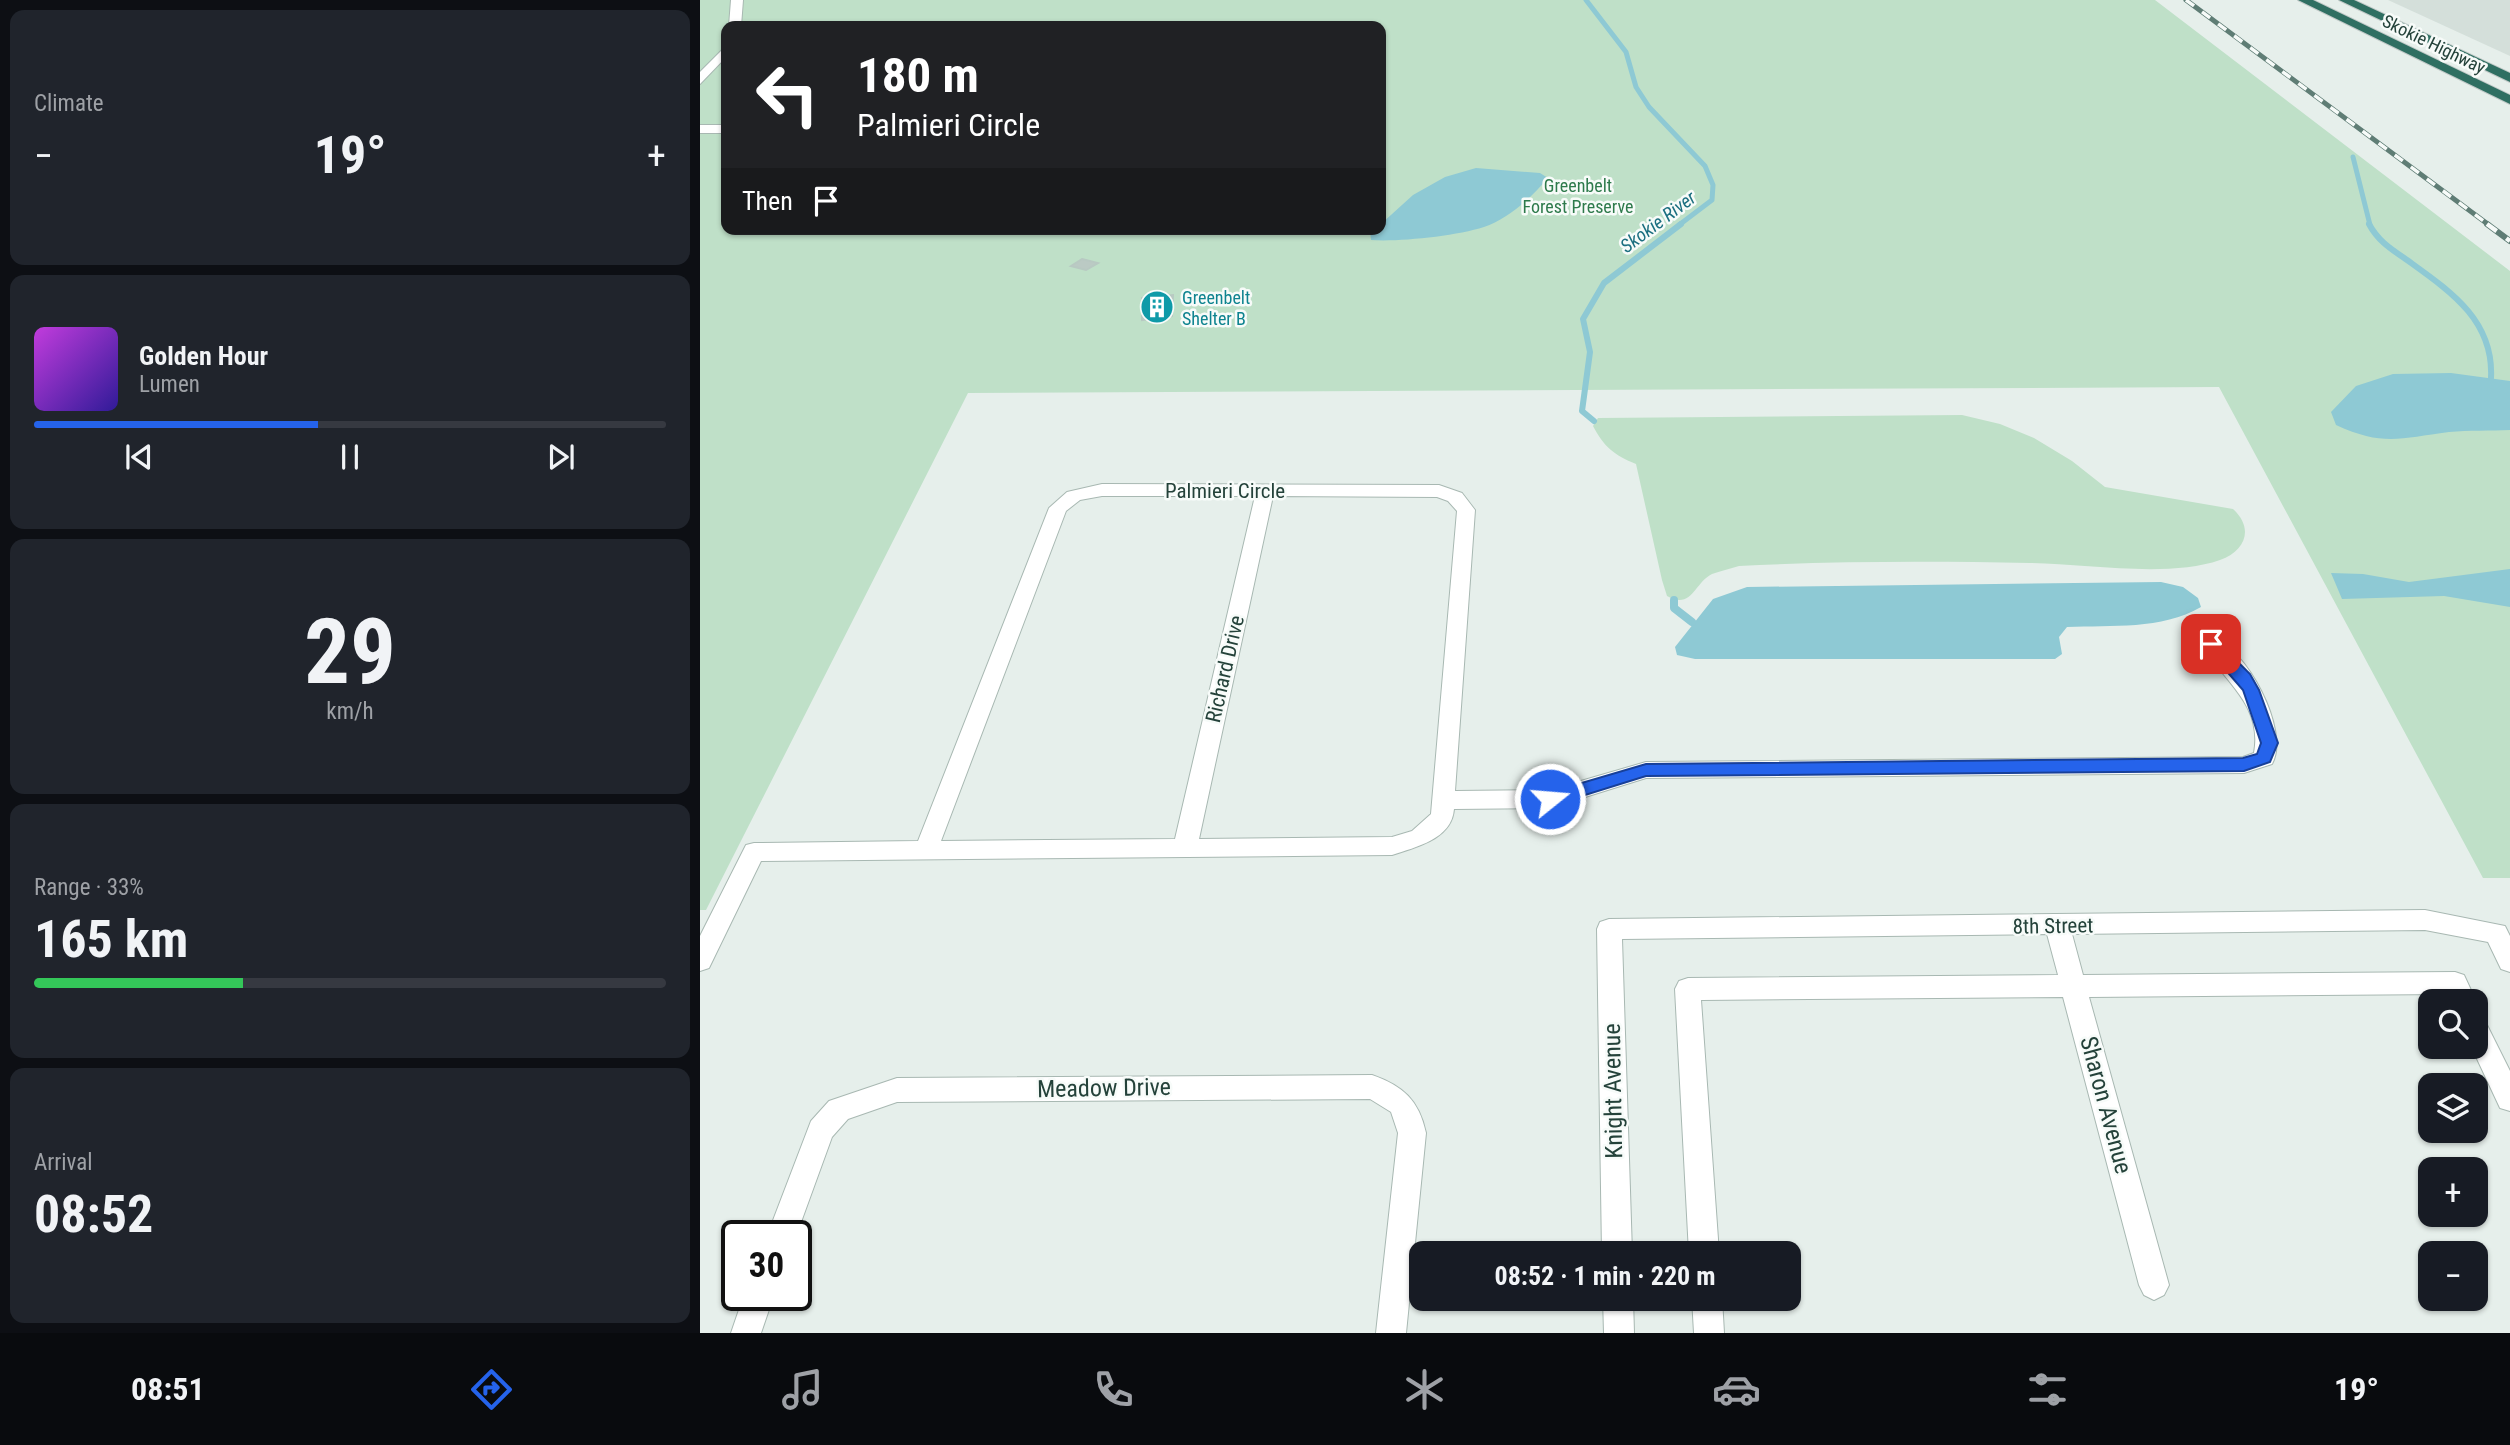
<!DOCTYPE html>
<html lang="en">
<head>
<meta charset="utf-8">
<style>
	body { margin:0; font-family:"Roboto Condensed",sans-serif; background:#20242c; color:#f1f3f6; height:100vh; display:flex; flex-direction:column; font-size:26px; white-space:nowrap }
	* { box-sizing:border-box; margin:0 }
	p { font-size:23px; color:#9ea1a6 }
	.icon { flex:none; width:38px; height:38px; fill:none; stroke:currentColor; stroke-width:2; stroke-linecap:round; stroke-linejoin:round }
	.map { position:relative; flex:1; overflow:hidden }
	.panel { display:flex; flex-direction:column; gap:10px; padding:10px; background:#0d0f14; width:700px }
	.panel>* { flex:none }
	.hud { position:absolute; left:21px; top:21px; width:665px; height:214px; border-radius:14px; box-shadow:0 2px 5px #0004; background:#202124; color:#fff; overflow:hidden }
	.controls { position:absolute; left:1718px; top:989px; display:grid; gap:14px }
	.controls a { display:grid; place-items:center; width:70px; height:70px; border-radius:14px; background:#171b24; box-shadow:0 2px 5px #0004; font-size:35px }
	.speed { position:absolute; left:21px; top:1220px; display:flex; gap:14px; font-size:35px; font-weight:700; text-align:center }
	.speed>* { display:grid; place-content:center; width:91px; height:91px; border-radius:50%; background:#171b24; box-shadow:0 2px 5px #0004; line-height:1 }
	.speed .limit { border:4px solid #111; border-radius:10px; background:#fff; color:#111 }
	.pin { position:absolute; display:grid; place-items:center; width:60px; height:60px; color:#fff; margin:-30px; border-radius:14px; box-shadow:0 4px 10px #0006 }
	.me { position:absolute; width:77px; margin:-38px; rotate:73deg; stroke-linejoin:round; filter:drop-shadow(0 0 5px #0008) }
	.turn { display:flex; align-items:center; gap:24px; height:147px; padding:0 21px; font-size:32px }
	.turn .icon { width:91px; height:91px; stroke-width:2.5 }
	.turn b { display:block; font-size:49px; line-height:60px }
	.then { display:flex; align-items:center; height:66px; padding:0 21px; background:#0003; gap:14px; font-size:26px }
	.big { font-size:52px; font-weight:700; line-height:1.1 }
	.panel .card { flex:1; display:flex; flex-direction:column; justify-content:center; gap:10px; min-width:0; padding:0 24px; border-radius:14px; background:#20242c }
	.panel .dial { align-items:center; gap:0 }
	.dial b { font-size:91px; line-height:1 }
	.song { display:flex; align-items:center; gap:21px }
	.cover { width:84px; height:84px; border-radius:10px; background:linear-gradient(135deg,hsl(290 70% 55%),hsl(250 70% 35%)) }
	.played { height:7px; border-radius:4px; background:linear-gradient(90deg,#2563eb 45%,#363941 45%) }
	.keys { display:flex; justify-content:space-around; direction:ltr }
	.heat { display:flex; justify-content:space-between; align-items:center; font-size:38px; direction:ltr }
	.charge { height:10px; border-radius:5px; background:linear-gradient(90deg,#34c759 33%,#363941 0) }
	.trip { position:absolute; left:709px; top:1241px; width:392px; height:70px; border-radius:14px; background:#171b24; box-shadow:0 2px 5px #0004; font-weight:700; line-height:70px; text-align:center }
	.tab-bar { display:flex; height:112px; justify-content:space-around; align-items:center; background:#090b0e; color:#9ea1a6 }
	.tab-bar .icon { width:49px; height:49px }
	.tab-bar .on { color:#2563eb }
	.tab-bar b { font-size:32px; color:#f1f3f6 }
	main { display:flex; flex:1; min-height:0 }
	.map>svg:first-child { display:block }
	.built { fill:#d4dfda }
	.green { fill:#bfe0c8; fill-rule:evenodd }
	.water { fill:#8ec9d4 }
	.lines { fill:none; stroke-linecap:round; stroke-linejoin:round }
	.stream-far2 { stroke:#8ec9d4; stroke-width:5 }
	.stream-far1 { stroke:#8ec9d4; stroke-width:6 }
	.stream { stroke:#8ec9d4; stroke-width:8 }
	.building { fill:#bbcac4; stroke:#b8c9c2; stroke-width:2 }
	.minor-casing { stroke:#a8b8b2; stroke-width:2 }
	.highway-casing { stroke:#c2cac8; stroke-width:2 }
	.minor { fill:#fff; fill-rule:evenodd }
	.highway { fill:#2f6f62; fill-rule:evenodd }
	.rail-far1-casing { stroke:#5f7d75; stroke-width:5 }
	.rail-casing { stroke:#5f7d75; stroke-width:6 }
	.rail-far1 { stroke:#f7fbf9; stroke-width:3.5; stroke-dasharray:10; stroke-linecap:butt }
	.rail { stroke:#f7fbf9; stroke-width:4.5; stroke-dasharray:12; stroke-linecap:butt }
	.route { fill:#2563eb; stroke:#184099; stroke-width:2 }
	.labels { text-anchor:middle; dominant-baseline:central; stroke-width:5; stroke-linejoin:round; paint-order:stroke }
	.far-street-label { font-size:18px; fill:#24423a; stroke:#f7fbf9 }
	.far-park-label { font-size:18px; fill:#2d7a4b; stroke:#f7fbf9 }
	.far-culture-label { font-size:18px; fill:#0d838f; stroke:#f7fbf9; text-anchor:start }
	.far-water-label { font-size:19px; font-style:italic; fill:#1c6f80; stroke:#f7fbf9 }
	.street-label { font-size:21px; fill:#24423a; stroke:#f7fbf9 }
	.near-street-label { font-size:24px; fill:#24423a; stroke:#f7fbf9 }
</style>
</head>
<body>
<main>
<section class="panel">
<div class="card"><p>Climate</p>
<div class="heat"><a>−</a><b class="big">19°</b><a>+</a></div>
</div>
<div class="card">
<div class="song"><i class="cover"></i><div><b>Golden Hour</b><p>Lumen</p></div></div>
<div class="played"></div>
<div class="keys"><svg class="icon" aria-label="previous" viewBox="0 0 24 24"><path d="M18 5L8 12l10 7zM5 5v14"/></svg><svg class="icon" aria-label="pause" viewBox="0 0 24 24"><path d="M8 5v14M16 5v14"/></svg><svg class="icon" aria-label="next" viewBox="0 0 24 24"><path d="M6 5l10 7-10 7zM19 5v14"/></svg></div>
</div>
<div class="card dial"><b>29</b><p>km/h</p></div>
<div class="card"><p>Range · 33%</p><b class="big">165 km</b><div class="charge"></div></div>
<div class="card"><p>Arrival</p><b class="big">08:52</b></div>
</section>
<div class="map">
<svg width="1810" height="1333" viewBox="0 0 1810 1333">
	<rect width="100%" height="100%" fill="#e6efeb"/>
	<path class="built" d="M1688,0h122v56z"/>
	<path class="green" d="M0,0h1455l355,271v607h-27l-264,-491 -1251,6 -262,517h-6zM26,26h655v203h-655z
		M1262,415l38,9 34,14 38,23 33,26 128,22c21,19 13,42 -13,51 -51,18 -134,4 -190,3 -96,-2 -195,-2 -291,3 -9,3 -19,5 -27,8 -18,9 -20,36 -45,22l-5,-16 -26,-116c-22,-9 -32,-17 -43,-38l5,-8z"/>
	<path class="water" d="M776,168l64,5 8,5c-16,19 -40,41 -64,49 -28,9 -85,15 -113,13l-1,-9 11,-2v-5l32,-29 32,-18z
		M1751,373l59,8v49c-20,1 -41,0 -61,2 -48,6 -65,15 -113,-7l-5,-13 25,-26 37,-12z
		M1810,569v38l-66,-11 -102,3 -11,-26 32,1 46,8z
		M1461,582l22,5 15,11 3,9c-40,23 -89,18 -134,20l-8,10 3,17 -7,5h-360l-18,-4 -2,-8 38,-48 34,-12z"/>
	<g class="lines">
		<path class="stream-far2" d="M886,0l40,52 10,35 13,20 56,59 8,19 -1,15 -33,25
			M1653,157l17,68"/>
		<path class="stream-far1" d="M1669,224c9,17 22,25 38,36 43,31 87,60 84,118
			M894,421l-12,-10 8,-59 -7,-33 21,-36 77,-59"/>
		<path class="stream" d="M974,600v8l18,14"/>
	</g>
	<path class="building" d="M382,259l16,4 -12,7 -15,-4z
		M473,295l-1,21 -30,4v-22z"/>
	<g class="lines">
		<defs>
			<path id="minor" d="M31,0h12l-2,26h-12z
				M26,46v11l-26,27v-12z
				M0,125h26v8h-26z
				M402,484l337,1 23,8 13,17 -20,281 95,-1 96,-28 597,-5 11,-4c9,-49 -31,-72 -53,-109l10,-7c34,9 80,93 61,127l-28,9 -598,5 -96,30 -96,1c-2,30 -38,38 -62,46l-631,6 -52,107 -9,3v-35l46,-91 8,-2 164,-2 131,-333 18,-16zM402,496h153l-80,343 -234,2 125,-330 14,-11zM573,496l164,1 11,4 9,10 -26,303 -19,17 -20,6 -193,2z
				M1725,910l80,16 5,10v36l-9,-3 -13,-27 -63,-12 -353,4 11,41 372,-3 9,3 12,26h-26l-3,-7 -358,3 80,288 -5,10 -10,5 -10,-5 -5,-10 -76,-288 -362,3 18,253h-30l-14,-264 4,-8 9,-3 370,-3 -11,-41 -425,5 10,314h-30l-5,-324 3,-7 9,-3z
				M1776,1018l9,3 25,50v40l-10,-3 -29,-62h5z
				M672,1075c31,11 47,25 54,58l-20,200h-30l22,-200 -7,-21 -21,-13 -473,3 -49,17 -16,18 -36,99h-29l44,-115 18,-20 68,-23z
				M44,1295h30l-13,38h-30z
				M903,1298h30l1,35h-30z
				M992,1298h30l2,35h-30z"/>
			<path id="highway" d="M1598,0h15l197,95v9z
				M1639,0h15l156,73v9z"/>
		</defs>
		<use href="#minor" class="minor-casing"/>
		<use href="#highway" class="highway-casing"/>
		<use href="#minor" class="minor"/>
		<use href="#highway" class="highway"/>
		<defs>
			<path id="rail-far1" d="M1486,0l303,225"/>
			<path id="rail" d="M1787,224l23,17"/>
		</defs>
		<use href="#rail-far1" class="rail-far1-casing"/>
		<use href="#rail" class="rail-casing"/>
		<use href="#rail-far1" class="rail-far1"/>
		<use href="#rail" class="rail"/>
	</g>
	<path class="route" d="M1511,639l5,1 34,34 9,16 19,53 -8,19 -26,9 -598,5 -96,30 -9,-7 3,-5 102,-30 597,-6 14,-4 4,-11 -18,-53 -40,-46z"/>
	<defs>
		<symbol id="building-disc" viewBox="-11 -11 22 22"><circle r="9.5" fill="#0f9aa8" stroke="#f7fbf9"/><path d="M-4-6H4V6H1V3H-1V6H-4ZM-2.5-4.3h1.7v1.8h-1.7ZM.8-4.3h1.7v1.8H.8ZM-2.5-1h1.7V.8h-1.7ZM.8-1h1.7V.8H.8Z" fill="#fff"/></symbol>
	</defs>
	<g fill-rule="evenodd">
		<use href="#building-disc" x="438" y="288" width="38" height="38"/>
	</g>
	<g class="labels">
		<g class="far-street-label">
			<text transform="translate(1734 44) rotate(26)">Skokie Highway</text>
		</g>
		<g class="far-park-label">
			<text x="878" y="185">Greenbelt<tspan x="878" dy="21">Forest Preserve</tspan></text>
		</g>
		<g class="far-culture-label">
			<text x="482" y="297">Greenbelt<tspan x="482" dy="21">Shelter B</tspan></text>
		</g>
		<g class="far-water-label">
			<text transform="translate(958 222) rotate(-37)">Skokie River</text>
		</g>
		<g class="street-label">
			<text x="525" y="491">Palmieri Circle</text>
			<text transform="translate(525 669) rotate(-77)">Richard Drive</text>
			<text transform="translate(1353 926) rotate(-1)">8th Street</text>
		</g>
		<g class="near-street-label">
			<text transform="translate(404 1088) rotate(-1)">Meadow Drive</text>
			<text transform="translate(913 1091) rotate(-91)">Knight Avenue</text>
			<text transform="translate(1406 1105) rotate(75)">Sharon Avenue</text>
		</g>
	</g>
</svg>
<div class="controls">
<a><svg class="icon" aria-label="search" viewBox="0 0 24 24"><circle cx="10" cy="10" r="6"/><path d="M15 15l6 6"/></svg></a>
<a><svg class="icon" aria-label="layers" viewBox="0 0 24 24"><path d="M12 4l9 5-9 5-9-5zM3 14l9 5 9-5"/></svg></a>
<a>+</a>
<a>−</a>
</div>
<div class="speed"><div class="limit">30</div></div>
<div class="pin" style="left:1511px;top:644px;background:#d93025"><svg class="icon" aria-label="arrive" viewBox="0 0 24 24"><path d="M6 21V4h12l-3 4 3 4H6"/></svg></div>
<svg class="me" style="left:850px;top:799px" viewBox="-20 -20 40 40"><circle r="17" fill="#2563eb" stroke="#fff" stroke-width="3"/><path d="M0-11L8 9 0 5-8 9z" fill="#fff"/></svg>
<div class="trip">08:52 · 1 min · 220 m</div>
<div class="hud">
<div class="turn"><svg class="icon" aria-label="left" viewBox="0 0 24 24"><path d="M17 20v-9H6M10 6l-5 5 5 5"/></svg><div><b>180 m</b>Palmieri Circle</div></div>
<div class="then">Then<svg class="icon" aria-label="arrive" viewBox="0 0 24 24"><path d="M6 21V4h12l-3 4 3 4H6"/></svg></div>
</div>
</div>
</main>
<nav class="tab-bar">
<b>08:51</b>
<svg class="icon on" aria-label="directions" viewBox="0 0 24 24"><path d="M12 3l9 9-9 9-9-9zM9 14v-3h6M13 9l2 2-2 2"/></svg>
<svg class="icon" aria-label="music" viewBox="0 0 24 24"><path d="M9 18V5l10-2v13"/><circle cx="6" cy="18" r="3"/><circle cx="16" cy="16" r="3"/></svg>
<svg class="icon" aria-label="phone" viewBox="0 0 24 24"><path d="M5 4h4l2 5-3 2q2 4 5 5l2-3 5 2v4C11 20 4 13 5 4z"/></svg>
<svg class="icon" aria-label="climate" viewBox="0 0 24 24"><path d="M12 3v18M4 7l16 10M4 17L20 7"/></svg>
<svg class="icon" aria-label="car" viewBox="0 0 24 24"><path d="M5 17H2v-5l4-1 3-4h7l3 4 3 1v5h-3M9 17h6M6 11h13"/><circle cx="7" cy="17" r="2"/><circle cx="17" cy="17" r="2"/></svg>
<svg class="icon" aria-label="filters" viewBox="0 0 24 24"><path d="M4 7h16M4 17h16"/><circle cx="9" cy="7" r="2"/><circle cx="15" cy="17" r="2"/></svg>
<b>19°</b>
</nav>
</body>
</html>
